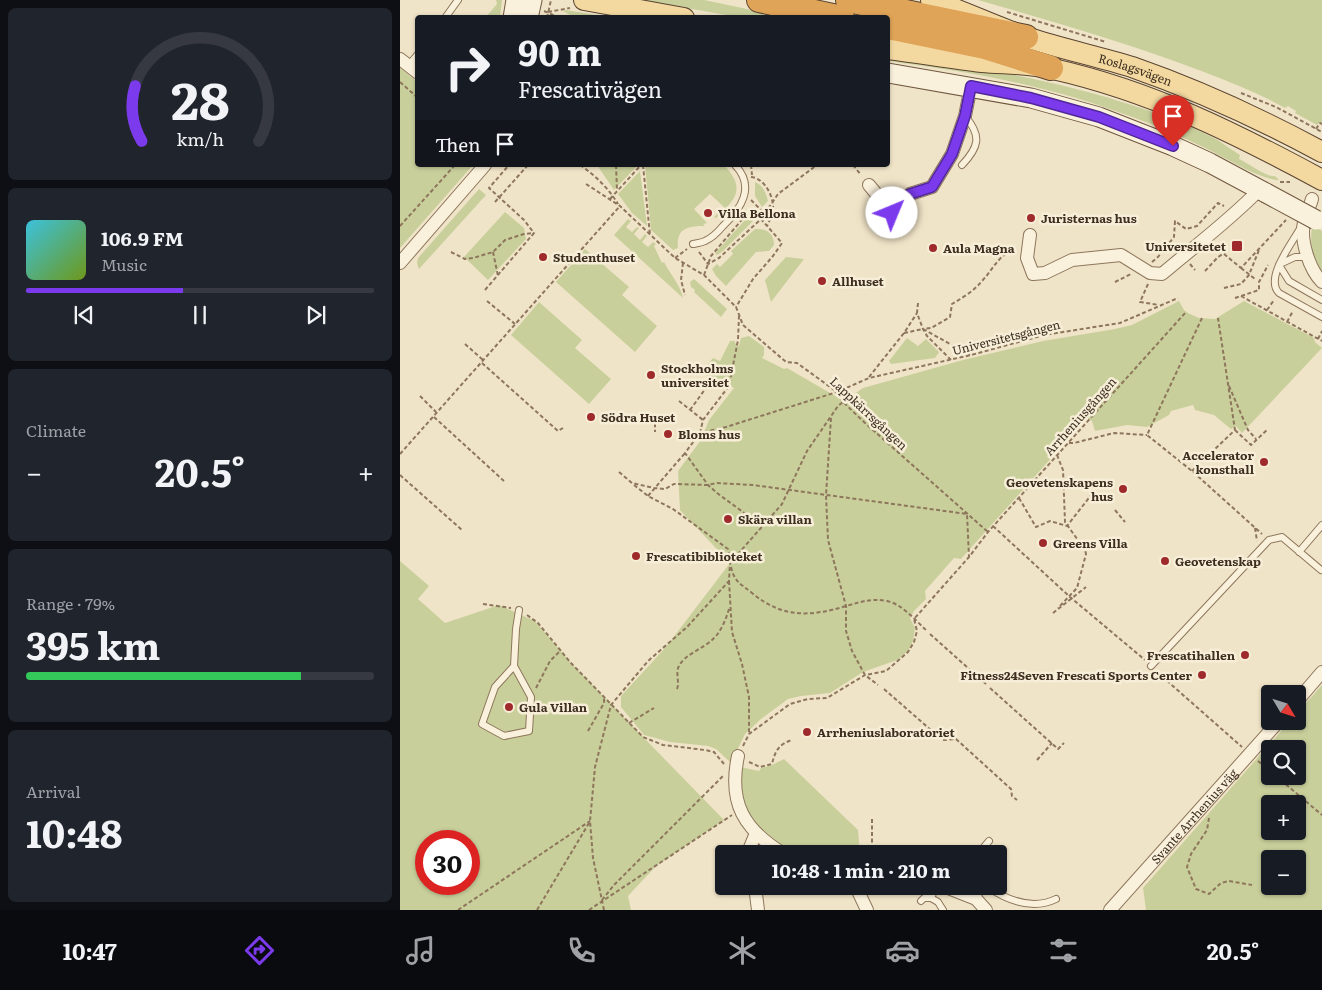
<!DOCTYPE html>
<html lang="en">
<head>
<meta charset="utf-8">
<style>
	body { margin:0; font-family:Literata,serif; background:#20242c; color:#f1f3f6; height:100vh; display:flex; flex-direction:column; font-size:19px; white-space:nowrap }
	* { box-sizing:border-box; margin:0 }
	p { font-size:16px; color:#9ea1a6 }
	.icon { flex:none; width:28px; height:28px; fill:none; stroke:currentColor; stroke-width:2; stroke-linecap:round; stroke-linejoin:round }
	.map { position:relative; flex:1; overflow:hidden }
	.details { display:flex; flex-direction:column; gap:8px; padding:8px; background:#0d0f14; width:400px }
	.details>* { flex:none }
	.top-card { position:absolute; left:15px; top:15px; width:475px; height:152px; border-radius:5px; box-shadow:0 1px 4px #0004; background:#171b24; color:#f1f3f6; overflow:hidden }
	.needle { width:32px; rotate:128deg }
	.tools { position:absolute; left:861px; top:685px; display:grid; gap:10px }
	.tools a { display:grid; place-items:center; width:45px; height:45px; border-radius:5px; background:#171b24; box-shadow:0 1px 4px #0004; font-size:25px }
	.speed { position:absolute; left:15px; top:830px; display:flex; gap:10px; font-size:25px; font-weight:700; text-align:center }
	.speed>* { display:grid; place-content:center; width:65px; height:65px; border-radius:50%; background:#171b24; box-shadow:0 1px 4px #0004; line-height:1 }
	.speed .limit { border:8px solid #d22; background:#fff; color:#111 }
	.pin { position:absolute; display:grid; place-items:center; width:42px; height:42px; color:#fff; margin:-51px -21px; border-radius:50% 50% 50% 0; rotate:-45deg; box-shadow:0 0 5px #0007 }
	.pin .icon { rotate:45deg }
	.me { position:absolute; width:55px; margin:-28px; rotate:45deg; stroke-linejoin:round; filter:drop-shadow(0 0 4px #0008) }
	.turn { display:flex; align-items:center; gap:18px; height:105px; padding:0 20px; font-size:22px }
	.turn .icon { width:65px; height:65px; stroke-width:2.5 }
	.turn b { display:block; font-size:35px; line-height:42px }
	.then { display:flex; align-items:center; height:48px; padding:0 20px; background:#0003; gap:10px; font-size:19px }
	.big { font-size:38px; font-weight:700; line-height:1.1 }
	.details .tile { flex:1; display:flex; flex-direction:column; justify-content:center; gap:8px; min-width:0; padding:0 18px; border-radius:8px; background:#20242c }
	.details .dial { align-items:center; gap:0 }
	.dial svg { height:130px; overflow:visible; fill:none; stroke:#363941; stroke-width:7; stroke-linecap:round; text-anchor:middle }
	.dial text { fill:#f1f3f6; stroke:none }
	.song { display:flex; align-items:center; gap:15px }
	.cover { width:60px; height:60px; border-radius:8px; background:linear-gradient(135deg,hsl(190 70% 55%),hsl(80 70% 35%)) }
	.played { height:5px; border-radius:2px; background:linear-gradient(90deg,#7c3aed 45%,#363941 45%) }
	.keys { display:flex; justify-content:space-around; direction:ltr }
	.heat { display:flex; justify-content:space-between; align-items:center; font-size:28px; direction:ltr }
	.charge { height:8px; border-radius:4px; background:linear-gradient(90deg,#34c759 79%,#363941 0) }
	.trip { position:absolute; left:315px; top:845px; width:292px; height:50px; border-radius:5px; background:#171b24; box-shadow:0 1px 4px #0004; font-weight:700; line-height:50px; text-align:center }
	.tabs { display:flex; height:80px; justify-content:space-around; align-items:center; background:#090b0e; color:#9ea1a6 }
	.tabs .icon { width:35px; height:35px }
	.tabs .current { color:#7c3aed }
	.tabs b { font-size:22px; color:#f1f3f6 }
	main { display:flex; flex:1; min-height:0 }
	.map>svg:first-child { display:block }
	.green { fill:#c9cf9b; fill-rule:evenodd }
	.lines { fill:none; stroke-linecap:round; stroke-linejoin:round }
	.lane-casing { stroke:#8d765c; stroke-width:8 }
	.street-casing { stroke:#8d765c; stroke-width:14 }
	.secondary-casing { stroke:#6f573f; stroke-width:21 }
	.primary-casing { stroke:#5b4430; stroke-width:22 }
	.highway-casing { stroke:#5b4430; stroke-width:26 }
	.path { stroke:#8d765c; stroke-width:2; stroke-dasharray:4 2.5; stroke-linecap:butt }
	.lane { stroke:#faf1dc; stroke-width:6 }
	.street { stroke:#faf1dc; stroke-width:12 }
	.secondary { stroke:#faf1dc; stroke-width:19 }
	.primary { stroke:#f3d9a0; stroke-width:20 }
	.highway { stroke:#e0a458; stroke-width:24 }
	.secondary-bridge-casing { stroke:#6f573f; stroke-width:21; stroke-linecap:butt }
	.path-bridge { stroke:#8d765c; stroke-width:2; stroke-dasharray:4 2.5; stroke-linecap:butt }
	.secondary-bridge { stroke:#faf1dc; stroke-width:19 }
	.route-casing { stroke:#51269a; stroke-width:12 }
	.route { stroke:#7c3aed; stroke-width:9 }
	.poi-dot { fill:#9e2a2b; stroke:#f7eed8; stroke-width:2 }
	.labels { text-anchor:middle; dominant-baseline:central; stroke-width:5; stroke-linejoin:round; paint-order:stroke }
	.street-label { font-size:12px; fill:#3d2e20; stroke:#f7eed8 }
	.poi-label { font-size:12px; font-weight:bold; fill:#3d2e20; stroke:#f7eed8; text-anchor:start }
</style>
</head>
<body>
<main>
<section class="details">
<div class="tile dial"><svg viewBox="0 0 100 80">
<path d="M14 69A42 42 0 1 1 86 69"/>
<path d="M14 69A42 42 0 0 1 10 35" stroke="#7c3aed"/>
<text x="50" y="56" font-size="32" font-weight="700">28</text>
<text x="50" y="72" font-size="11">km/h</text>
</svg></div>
<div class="tile">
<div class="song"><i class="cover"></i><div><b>106.9 FM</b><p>Music</p></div></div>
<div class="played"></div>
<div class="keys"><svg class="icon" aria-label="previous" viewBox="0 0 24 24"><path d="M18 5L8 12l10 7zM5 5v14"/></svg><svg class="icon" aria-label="pause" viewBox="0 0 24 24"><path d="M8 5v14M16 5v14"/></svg><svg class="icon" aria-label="next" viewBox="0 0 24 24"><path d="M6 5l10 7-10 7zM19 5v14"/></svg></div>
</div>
<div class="tile"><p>Climate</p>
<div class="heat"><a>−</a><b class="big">20.5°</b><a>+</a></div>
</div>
<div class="tile"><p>Range · 79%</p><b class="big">395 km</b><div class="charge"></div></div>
<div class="tile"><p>Arrival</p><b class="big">10:48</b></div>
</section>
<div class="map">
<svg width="922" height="910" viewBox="0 0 922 910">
	<rect width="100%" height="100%" fill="#f0e4c8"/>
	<path class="green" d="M96,0h6l-2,17h-14l11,-13z
		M240,0h64l82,17h-48z
		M578,0h344v123l-2,-1 -3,3 -22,-12 1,-2 -8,-5 -3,2c-26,-15 -53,-25 -81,-36 -73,-28 -150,-50 -226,-72z
		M166,10l43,7h-35l-11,-6z
		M488,56c88,11 167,23 253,52 24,8 48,17 71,29 10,5 18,12 28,18l-1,4c9,4 29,19 36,17l4,4c-19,0 -58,-25 -76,-33 -28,-14 -56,-25 -85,-35 -74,-27 -152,-41 -230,-51z
		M0,68l17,14 1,83h55l-73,83z
		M197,165h41l-24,25z
		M245,165h79c23,24 11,35 -8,53l-2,-1 10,-10 -14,-13 -16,15 13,14 -4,1 2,2c-17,0 -29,2 -27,22l-5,2 -22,-20z
		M240,171l7,55 -15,-13 -14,-19z
		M355,182c8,3 11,11 13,19l-6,6 -7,-11z
		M79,189l7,6 -67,74 -2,-6 1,-5z
		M356,208l3,3 -7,7 1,3 -30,30 -6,4 -2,-2z
		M105,212l19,16 2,11 -38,41 -24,-23z
		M228,219l3,2 -5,6 6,5 5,-5 2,1 -5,6 6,6 5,-6 2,2 -5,6 6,5 5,-5 3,2 -2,2 8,17 2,-1c6,12 17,24 19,36l-69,-63z
		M912,225l10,6v41c-11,-13 -12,-31 -10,-47z
		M355,229c11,-1 19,4 19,16l-5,6 -13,1 -30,34 -10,-10 -4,-7 5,-5 3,3 13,-13 -2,-3z
		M185,249l44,38 -7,8 35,31 -22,26 -79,-70z
		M386,257l18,2 -33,43 -6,-22z
		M294,279l33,30 -6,8 -27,-25 1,-2 -4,-3 -1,-5z
		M779,301l5,9 4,3 11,5 16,1 29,-18 70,37 1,4 7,6 -80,85 -6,-7 -5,3 -17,-14 -19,-5 -2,-5 -22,6 -2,4 -22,12 -20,-2 -32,6 -3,-10 -5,-3 -126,141 -7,-1 -29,33 1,8 -12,12 -4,7 5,10 -2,13 -5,10 -11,9 -34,12 -33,21 -29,3 -13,3 -27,20 -16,15 -14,29 -15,-14 -8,-3 -38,-4 -26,-7 -23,-28v-11l45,-49 64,-84 -50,-53 -2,-39 23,-31 8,-20 25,-32 -8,-5 -20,-7v-10l7,-8 7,3 10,-20h5v2l4,3 2,-8 8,-2 15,11v8l-2,3 22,11 3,-1 57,33 19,-13 100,-28 80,-19 72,-12 17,-4z
		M139,302l43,38 -7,8 36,31 -22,25 -78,-69z
		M507,338l11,8 8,-7 13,13 -4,6 -44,6 -2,-3z
		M0,561l29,25 -11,13 27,24 54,-18 36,16 35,41 154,158 -68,46 -28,30 3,14h-231zM26,841h43v43h-43z
		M922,685v225h-176l-3,-22 147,-167h8v-9zM870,749h28v27h-28zM870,804h28v27h-28zM870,859h28v27h-28z
		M384,759l74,71 2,24c-19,0 -45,2 -63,0 -9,-2 -16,-8 -23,-14 -29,-23 -34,-36 -34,-73l19,4 2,-3 11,-3z"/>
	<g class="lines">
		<defs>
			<path id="lane" d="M45,18l13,-18
				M8,66l10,-12
				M562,165c17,-18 20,-29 3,-49
				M901,227c-8,15 -37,51 -22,66l43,24
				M293,244c4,-1 8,-1 12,-3 7,-3 13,-9 18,-15 18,-17 33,-39 12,-61
				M880,264l15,-7h13
				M879,265l10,16 33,19
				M899,552l23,-27
				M114,666l17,31 -2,34 -25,5 -22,-12 13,-37 19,-21 2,-37 3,-19
				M751,666l118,-126 13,-3 39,33
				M578,854l11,-13
				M536,886l-5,12 7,4 5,8
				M586,886c22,15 47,24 70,13
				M576,899l7,-13
				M521,901l3,-3h7"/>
			<g id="street">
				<path d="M0,59l18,14"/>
				<path d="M469,185l23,28 18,-19 22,-7 20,-33 13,-38 6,-30"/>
				<path d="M912,199c-2,7 -6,15 -8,23 -4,18 5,47 18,60"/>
				<path d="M630,235l-3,23 6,16 12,-1 27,-13 49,-5 29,18 12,1c33,-28 68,-54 98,-85"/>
				<path d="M0,263l85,-98"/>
				<path d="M898,700l24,-28"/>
				<path d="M338,756c-10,47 6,74 46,98"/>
				<path d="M349,854v-4l7,-17"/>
				<path d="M355,886l3,24"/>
				<path d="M453,886l5,5 9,19"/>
				<path d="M543,886l33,13 10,11"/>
				<path id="s1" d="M710,910l169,-189"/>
			</g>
			<path id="secondary" d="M113,18l3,-18
				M128,18l4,-18
				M488,73l143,25 68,19 74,29 37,17 56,30"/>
			<g id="primary">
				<path d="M184,0l100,18"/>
				<path id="s2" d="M531,0c32,11 63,26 95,37 35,12 71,19 106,30 66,23 129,52 190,85"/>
				<path d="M488,49c31,4 62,9 94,13 23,2 48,1 71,7 98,22 182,64 269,111"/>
			</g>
			<path id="highway" d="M359,0l83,18
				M448,0l178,37
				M488,27l97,20 66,21"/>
		</defs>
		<use href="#lane" class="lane-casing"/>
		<use href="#street" class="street-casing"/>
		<use href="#secondary" class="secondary-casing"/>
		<use href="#primary" class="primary-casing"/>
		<use href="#highway" class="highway-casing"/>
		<path class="path" d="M144,11l16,7
			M148,12l22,-4
			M607,12l99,30
			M147,18l4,-18
			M0,82l18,16
			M841,93l35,14 46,25
			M916,129l4,-6 2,1
			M180,165c15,10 29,24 38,39
			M216,165l1,25
			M243,165l7,70
			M351,165l1,10
			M453,165l8,10
			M351,177c13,1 22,18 22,30 0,6 -3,13 -6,19
			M880,182h10
			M186,184l34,22 55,52 29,17 32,32 7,18 43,37 11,1 40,29 6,10 22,21 123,109
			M210,199l31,-34
			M351,200l14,14
			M95,202l33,-37
			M361,219l17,-25 39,-29
			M0,226l55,-61
			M51,252l14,7 8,-1 20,-6 12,-12 19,-6 10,-1
			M93,252l5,24
			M299,252l9,12 11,-6 42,-39 21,24 -9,13 -20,23 -17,28
			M824,254l17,14 45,-48
			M275,258l12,-9
			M752,262l6,-5 16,-20 1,-16 11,8 11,-3 21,-23 6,3
			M283,263l-2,17 4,15
			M790,264l5,6
			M841,268l14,11
			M805,271l13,-14 8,-5
			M304,275l7,-19 34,-40
			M715,282l16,-8
			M748,284l-8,18 19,3
			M824,288l17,-4 8,-9 10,-25
			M85,290l49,-57 -10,-13 -35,-32 20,-23
			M841,296l81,45
			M835,298l24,-8v-8l9,-17
			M87,301l28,23
			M518,303l-1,10 6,16
			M867,310l7,-10
			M802,318l-55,117 45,36 70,63
			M887,322l6,-11
			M504,333l19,-4 47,26
			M918,339l4,-8
			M65,344l18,16
			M551,360l-24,-24 -4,-7 8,-1 19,-11 2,-13c10,-6 22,-13 29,-22 12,-12 17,-27 34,-33
			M82,363l76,68 5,-3
			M469,377l35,-44 13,-20
			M829,386l19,44 8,9
			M20,396l16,16
			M279,401l24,19
			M290,410l21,-29 18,5
			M34,417l70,64
			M251,418l4,6v8
			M431,418l-5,77 2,45 18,66v25l6,20 13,24 13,10
			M835,430l16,15 16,-15
			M300,433l3,-13 26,-34 9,-46 1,-24
			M669,443h5l40,-10 33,2
			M0,454l220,-248
			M657,455l6,15 2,52 20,28 1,4 -9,34 -19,20
			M792,471l43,-41 -17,-112
			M219,472l13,11 22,5 11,1 9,-5 34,1 8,-2 37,2 214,29 2,43
			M0,475l62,55
			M234,485l14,11 25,13 55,40 2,13
			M248,496l37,-43
			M619,498l17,29 14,-6 17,5 25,-32
			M715,510l10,12
			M362,526l-45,-33 -9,-8 -23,-32 15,-20 26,-6 111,-35 32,-14 102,-23 73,-20 76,-12 58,-25
			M593,526l77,71 75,63
			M855,528l2,13
			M331,567c4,16 9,16 21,26 30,25 58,24 94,13 15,-4 24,-8 41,-5 15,3 28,19 39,29
			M329,581l3,51 10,32 7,33v37
			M83,604l28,4
			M127,615l11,8 32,39 73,75 20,8 42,5 9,2 10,12
			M530,634l56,50
			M757,672l85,75
			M136,688l14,-27 11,-11
			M590,688l68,61 6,-6
			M277,689c3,-7 -2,-16 2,-23 6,-12 24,-17 34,-27 8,-7 13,-20 16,-30
			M484,689l56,49
			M229,723l25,-15
			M188,731l16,-28v-6
			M543,740l13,-1 55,50 1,7 5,4
			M343,746l6,-12 41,-30 18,-5 19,-1 38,-23 21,-4 22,-19 6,-10 3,-11 -3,-12 55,-62 19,-25 198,-220
			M637,760l15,-17
			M858,761l12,10
			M349,762l11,5 12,-3c3,-13 7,-20 20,-24
			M876,776l46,39
			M809,818l-2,12 -16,24 -4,13 9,22 13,5 12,-11 8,-2 23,4
			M472,819v35
			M473,886v8
			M202,900l12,-15 110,-110
			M58,910l132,-89
			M137,910l52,-87
			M189,910l143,-95
			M204,910l-11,-52 -3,-37 5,-54 16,-62 37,-44 39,-34 42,-46 1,-18 52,-59 25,-53 31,-45 5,-4"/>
		<use href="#lane" class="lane"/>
		<use href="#street" class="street"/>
		<use href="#secondary" class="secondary"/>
		<use href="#primary" class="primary"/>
		<use href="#highway" class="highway"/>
		<defs>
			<path id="secondary-bridge" d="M866,193l50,27"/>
		</defs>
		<use href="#secondary-bridge" class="secondary-bridge-casing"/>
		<path class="path-bridge" d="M653,613l33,-26"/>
		<use href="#secondary-bridge" class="secondary-bridge"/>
	</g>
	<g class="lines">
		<defs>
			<path id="route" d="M492,213l18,-19 22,-7 20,-33 13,-38 6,-30 60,12 68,19 74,29"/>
		</defs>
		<use href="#route" class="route-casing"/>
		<use href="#route" class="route"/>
	</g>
	<g class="poi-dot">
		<circle cx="308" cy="213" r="5"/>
		<circle cx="631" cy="218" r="5"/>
		<rect x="831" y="240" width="12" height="12" rx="2.5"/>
		<circle cx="533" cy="248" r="5"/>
		<circle cx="143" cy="257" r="5"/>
		<circle cx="422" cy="281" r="5"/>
		<circle cx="251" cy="375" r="5"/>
		<circle cx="191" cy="417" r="5"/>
		<circle cx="268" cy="434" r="5"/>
		<circle cx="864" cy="462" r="5"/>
		<circle cx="723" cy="489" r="5"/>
		<circle cx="328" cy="519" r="5"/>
		<circle cx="643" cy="543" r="5"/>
		<circle cx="236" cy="556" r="5"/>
		<circle cx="765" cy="561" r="5"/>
		<circle cx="845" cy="655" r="5"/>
		<circle cx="802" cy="675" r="5"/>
		<circle cx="109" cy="707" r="5"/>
		<circle cx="407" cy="732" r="5"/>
	</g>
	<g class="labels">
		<g class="street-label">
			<text stroke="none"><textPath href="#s2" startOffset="216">Roslagsvägen</textPath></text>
			<text transform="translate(606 337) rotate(-14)">Universitetsgången</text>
			<text transform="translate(469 413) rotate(43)">Lappkärrsgången</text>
			<text transform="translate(680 416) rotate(-48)">Arrheniusgången</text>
			<text stroke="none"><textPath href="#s1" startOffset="126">Svante Arrhenius väg</textPath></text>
		</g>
		<g class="poi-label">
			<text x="318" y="213">Villa Bellona</text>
			<text x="641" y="218">Juristernas hus</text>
			<text x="826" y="246" text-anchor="end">Universitetet</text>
			<text x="543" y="248">Aula Magna</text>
			<text x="153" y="257">Studenthuset</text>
			<text x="432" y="281">Allhuset</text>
			<text x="261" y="368">Stockholms<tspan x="261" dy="14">universitet</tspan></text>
			<text x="201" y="417">Södra Huset</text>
			<text x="278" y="434">Bloms hus</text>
			<text x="854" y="455" text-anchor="end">Accelerator<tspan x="854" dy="14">konsthall</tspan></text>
			<text x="713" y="482" text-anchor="end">Geovetenskapens<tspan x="713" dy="14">hus</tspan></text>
			<text x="338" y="519">Skära villan</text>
			<text x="653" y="543">Greens Villa</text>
			<text x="246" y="556">Frescatibiblioteket</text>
			<text x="775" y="561">Geovetenskap</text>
			<text x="835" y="655" text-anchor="end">Frescatihallen</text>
			<text x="792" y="675" text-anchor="end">Fitness24Seven Frescati Sports Center</text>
			<text x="119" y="707">Gula Villan</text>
			<text x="417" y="732">Arrheniuslaboratoriet</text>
		</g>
	</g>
</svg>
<div class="tools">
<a><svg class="needle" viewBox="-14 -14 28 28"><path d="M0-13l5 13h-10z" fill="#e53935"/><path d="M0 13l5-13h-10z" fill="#9ea1a6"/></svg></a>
<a><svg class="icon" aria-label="search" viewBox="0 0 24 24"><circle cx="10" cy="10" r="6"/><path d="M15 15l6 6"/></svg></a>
<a>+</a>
<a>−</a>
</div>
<div class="speed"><div class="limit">30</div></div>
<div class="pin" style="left:773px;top:146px;background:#d93025"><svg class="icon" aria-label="arrive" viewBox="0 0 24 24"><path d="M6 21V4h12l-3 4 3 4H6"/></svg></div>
<svg class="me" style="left:492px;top:213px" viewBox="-20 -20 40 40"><circle r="19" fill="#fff"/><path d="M0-13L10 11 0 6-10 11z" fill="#7c3aed"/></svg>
<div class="trip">10:48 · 1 min · 210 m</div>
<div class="top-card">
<div class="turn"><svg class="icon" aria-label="right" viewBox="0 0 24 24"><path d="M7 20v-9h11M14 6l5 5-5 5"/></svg><div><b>90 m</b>Frescativägen</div></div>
<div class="then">Then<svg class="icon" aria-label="arrive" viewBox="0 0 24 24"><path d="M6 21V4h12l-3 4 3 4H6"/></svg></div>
</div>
</div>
</main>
<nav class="tabs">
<b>10:47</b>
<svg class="icon current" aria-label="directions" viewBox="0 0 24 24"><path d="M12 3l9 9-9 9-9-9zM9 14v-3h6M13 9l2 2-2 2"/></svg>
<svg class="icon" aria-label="music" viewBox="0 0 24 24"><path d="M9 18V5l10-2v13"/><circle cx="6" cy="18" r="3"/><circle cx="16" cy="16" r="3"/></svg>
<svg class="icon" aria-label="phone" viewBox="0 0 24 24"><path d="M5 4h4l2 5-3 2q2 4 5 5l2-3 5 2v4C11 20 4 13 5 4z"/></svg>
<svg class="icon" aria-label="climate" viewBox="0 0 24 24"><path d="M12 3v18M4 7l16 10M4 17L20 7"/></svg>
<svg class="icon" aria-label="car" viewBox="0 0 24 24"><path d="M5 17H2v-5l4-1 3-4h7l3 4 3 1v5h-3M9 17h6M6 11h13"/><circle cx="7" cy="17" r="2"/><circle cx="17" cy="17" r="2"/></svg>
<svg class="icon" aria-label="filters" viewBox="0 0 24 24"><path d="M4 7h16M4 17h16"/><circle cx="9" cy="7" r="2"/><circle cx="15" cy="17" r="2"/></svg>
<b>20.5°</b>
</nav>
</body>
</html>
